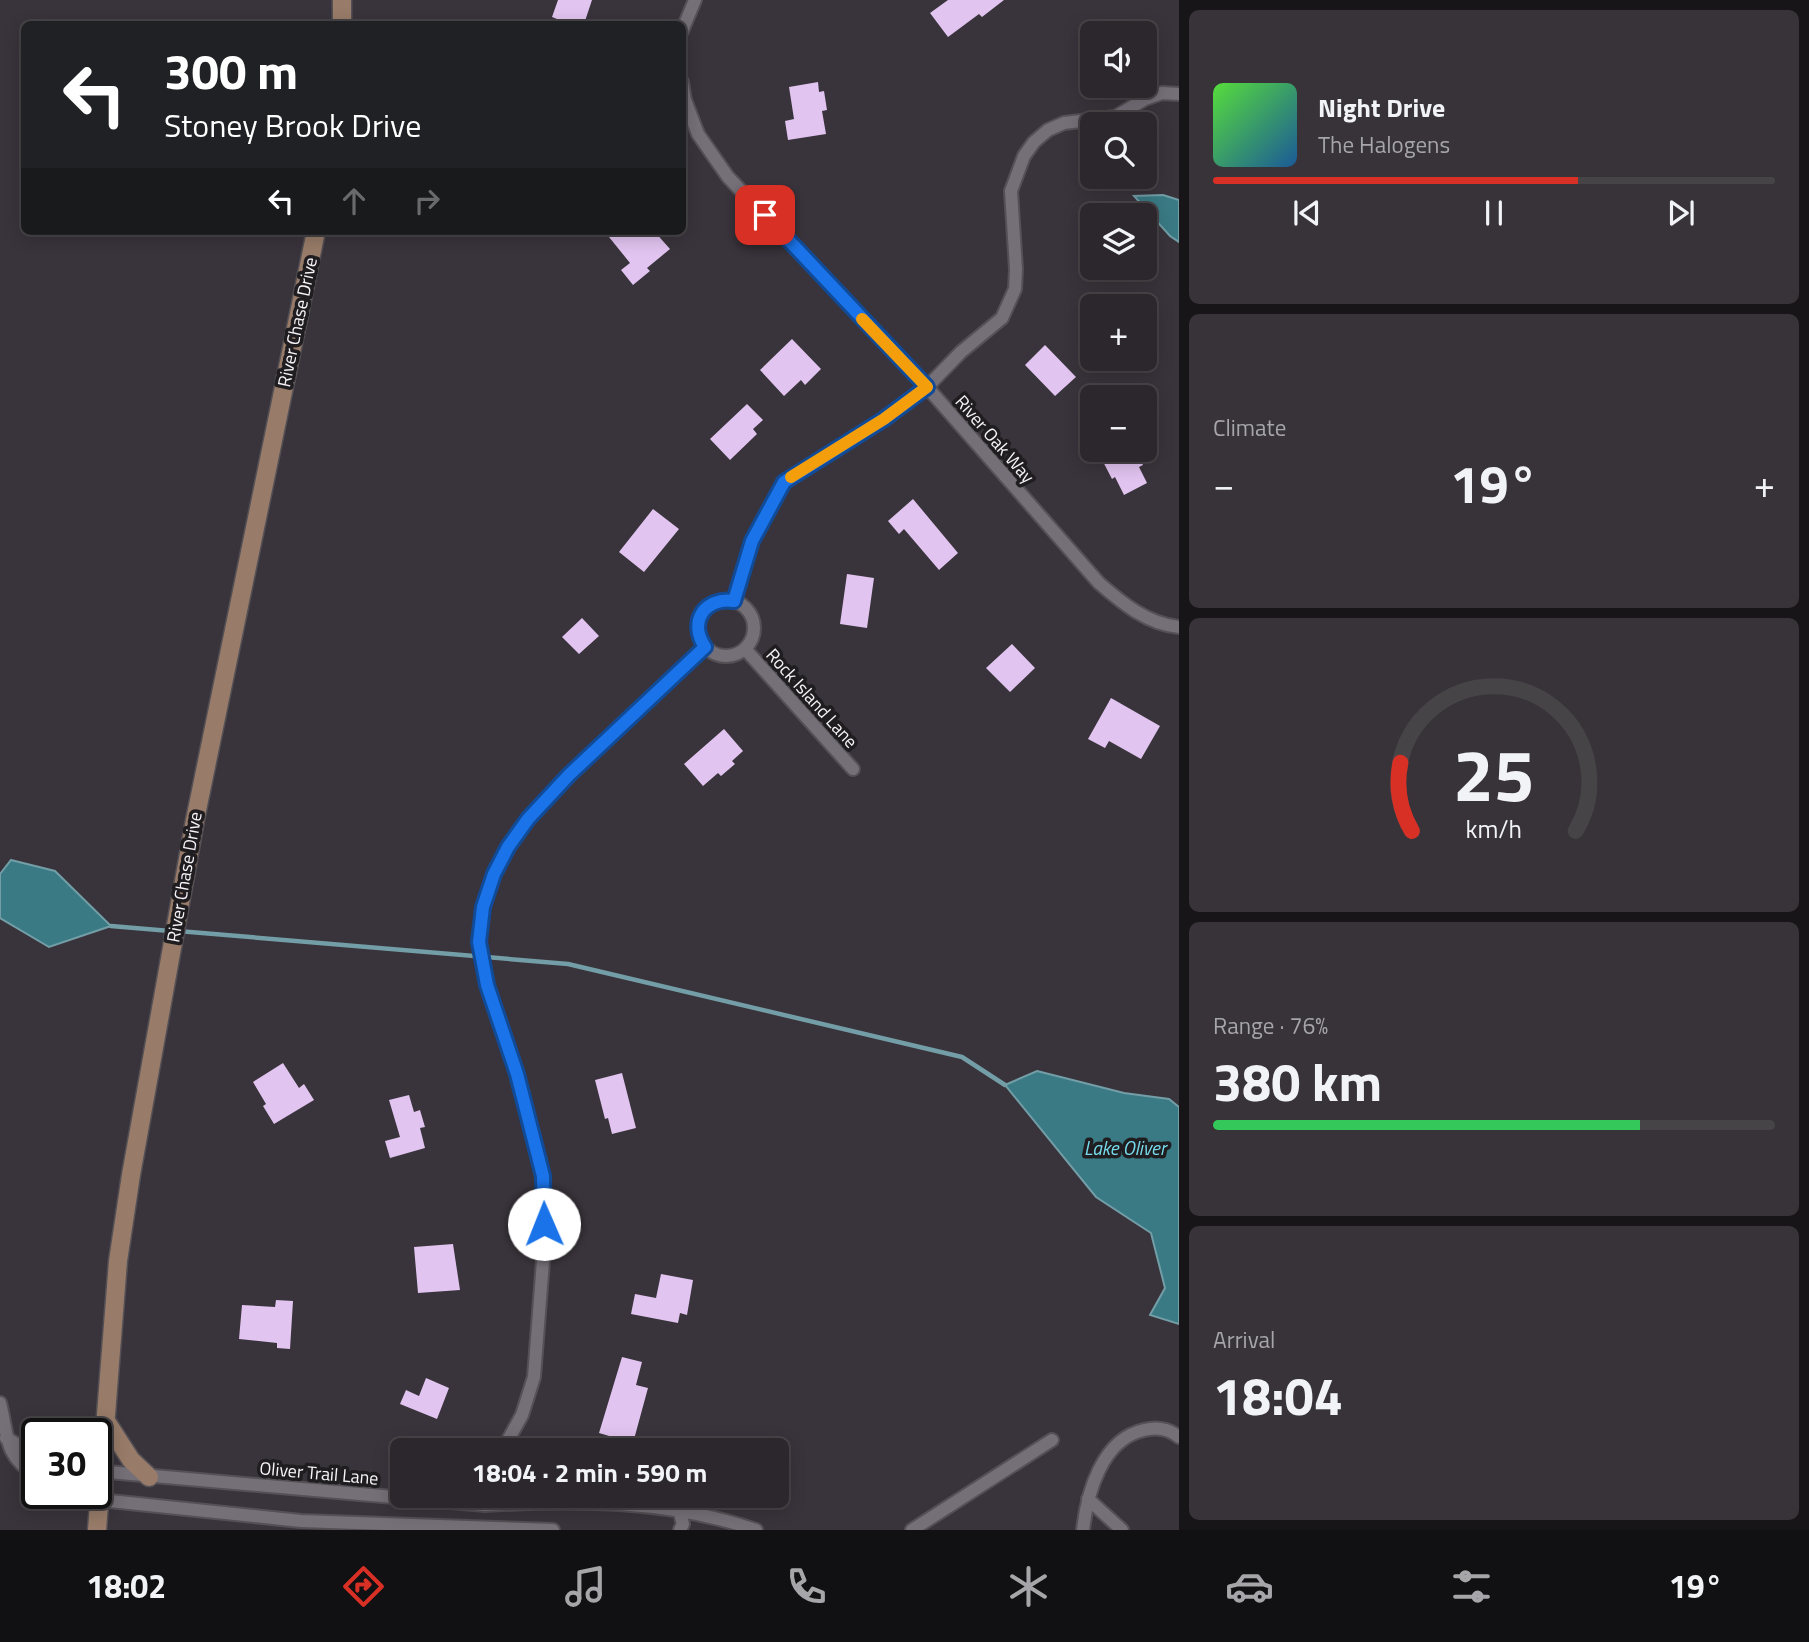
<!DOCTYPE html>
<html lang="en">
<head>
<meta charset="utf-8">
<style>
	body { margin:0; font-family:"Titillium Web",sans-serif; background:#373338; color:#f1f3f6; height:100vh; display:flex; flex-direction:column; font-size:26px; white-space:nowrap }
	* { box-sizing:border-box; margin:0 }
	p { font-size:23px; color:#a6a5a9 }
	.icon { flex:none; width:38px; height:38px; fill:none; stroke:currentColor; stroke-width:2; stroke-linecap:round; stroke-linejoin:round }
	.map { position:relative; flex:1; overflow:hidden }
	.panel { display:flex; flex-direction:column; gap:10px; padding:10px; background:#181518; width:630px }
	.panel>* { flex:none }
	.guide { position:absolute; left:21px; top:21px; width:665px; height:214px; border-radius:10px; box-shadow:0 4px 18px #0003,0 0 0 2px #474448; background:#202124; color:#fff; overflow:hidden }
	.controls { position:absolute; left:1080px; top:21px; display:grid; gap:14px }
	.controls a { display:grid; place-items:center; width:77px; height:77px; border-radius:10px; background:#2b272c; box-shadow:0 4px 18px #0003,0 0 0 2px #474448; font-size:35px }
	.speed { position:absolute; left:21px; top:1418px; display:flex; gap:14px; font-size:35px; font-weight:700; text-align:center }
	.speed>* { display:grid; place-content:center; width:91px; height:91px; border-radius:50%; background:#2b272c; box-shadow:0 4px 18px #0003,0 0 0 2px #474448; line-height:1 }
	.speed .limit { border:4px solid #111; border-radius:10px; background:#fff; color:#111 }
	.pin { position:absolute; display:grid; place-items:center; width:60px; height:60px; color:#fff; margin:-30px; border-radius:14px; box-shadow:0 4px 10px #0006 }
	.me { position:absolute; width:77px; margin:-38px; rotate:359deg; stroke-linejoin:round; filter:drop-shadow(0 0 5px #0008) }
	.turn { display:flex; align-items:center; gap:24px; height:147px; padding:0 28px; font-size:32px }
	.turn .icon { width:91px; height:91px; stroke-width:2.5 }
	.turn b { display:block; font-size:49px; line-height:60px }
	.lanes { display:flex; align-items:center; height:66px; padding:0 28px; background:#0003; justify-content:center; gap:35px; direction:ltr }
	.lanes .off { opacity:.35 }
	.big { font-size:52px; font-weight:700; line-height:1.1 }
	.panel .card { flex:1; display:flex; flex-direction:column; justify-content:center; gap:10px; min-width:0; padding:0 24px; border-radius:10px; background:#373338 }
	.panel .dial { align-items:center; gap:0 }
	.dial svg { height:182px; overflow:visible; fill:none; stroke:#474448; stroke-width:7; stroke-linecap:round; text-anchor:middle }
	.dial text { fill:#f1f3f6; stroke:none }
	.song { display:flex; align-items:center; gap:21px }
	.cover { width:84px; height:84px; border-radius:10px; background:linear-gradient(135deg,hsl(110 70% 55%),hsl(210 70% 35%)) }
	.played { height:7px; border-radius:4px; background:linear-gradient(90deg,#d93025 65%,#474448 65%) }
	.keys { display:flex; justify-content:space-around; direction:ltr }
	.heat { display:flex; justify-content:space-between; align-items:center; font-size:38px; direction:ltr }
	.charge { height:10px; border-radius:5px; background:linear-gradient(90deg,#34c759 76%,#474448 0) }
	.trip { position:absolute; left:390px; top:1438px; width:399px; height:70px; border-radius:10px; background:#2b272c; box-shadow:0 4px 18px #0003,0 0 0 2px #474448; font-weight:700; line-height:70px; text-align:center }
	.tabs { display:flex; height:112px; justify-content:space-around; align-items:center; background:#111012; color:#a6a5a9 }
	.tabs .icon { width:49px; height:49px }
	.tabs .selected { color:#d93025 }
	.tabs b { font-size:32px; color:#f1f3f6 }
	main { display:flex; flex:1; min-height:0 }
	.map>svg:first-child { display:block }
	.water { fill:#3a7a84; stroke:#739ea7; stroke-width:2 }
	.lines { fill:none; stroke-linecap:round; stroke-linejoin:round }
	.stream { stroke:#739ea7; stroke-width:4.5 }
	.building { fill:#e1c4f0 }
	.street-casing { stroke:#545055; stroke-width:16 }
	.secondary-casing { stroke:#545055; stroke-width:21 }
	.street { stroke:#756f78; stroke-width:12 }
	.secondary { stroke:#987c69; stroke-width:18 }
	.route-casing { stroke:#114b97; stroke-width:18 }
	.route { stroke:#1a73e8; stroke-width:12 }
	.slow { stroke:#f59e0b; stroke-width:12 }
	.labels { text-anchor:middle; dominant-baseline:central; stroke-width:7; stroke-linejoin:round; paint-order:stroke }
	.street-label { font-size:18px; fill:#f7f3f8; stroke:#1f1d20 }
	.water-label { font-size:19px; font-style:italic; fill:#77dbec; stroke:#1f1d20 }
</style>
</head>
<body>
<main>
<div class="map">
<svg width="1179" height="1530" viewBox="0 0 1179 1530">
	<rect width="100%" height="100%" fill="#39343b"/>
	<path class="water" d="M1163,195l16,5v42l-9,-6 -36,-40z
		M11,860l44,11 56,55 -62,21 -49,-29v-44z
		M1037,1071l87,22 45,6 10,8v217l-29,-9 15,-27 -14,-55 -55,-36 -91,-112z"/>
	<g class="lines">
		<path class="stream" d="M111,926l59,5
			M178,931l390,33 394,93 43,28"/>
	</g>
	<path class="building" d="M558,0h34l-8,24h-24l2,-3 -10,-4z
		M948,0h56l-22,17 -3,-3 -31,23 -18,-24z
		M818,82l1,10 5,-1 3,19 -5,1 4,23 -38,6 -3,-19 9,-2 -5,-32z
		M617,231h37l16,18 -23,19 3,3 -17,14 -12,-15 9,-7 -21,-26z
		M792,339l29,30 -16,16 -4,-5 -17,16 -24,-26z
		M1045,345l31,32 -21,19 -30,-31z
		M747,404l16,16 -10,9 4,5 -27,26 -20,-21z
		M1097,450h38l8,15 -4,2 8,16 -23,12 -9,-18 -3,2z
		M913,499l45,54 -19,17 -35,-41 -5,5 -11,-13z
		M653,509l26,20 -35,43 -25,-20z
		M847,574l27,4 -7,50 -27,-4z
		M582,618l17,18 -20,18 -17,-17z
		M1012,644l23,24 -25,24 -24,-24z
		M1111,698l49,28 -19,33 -32,-18 -4,7 -17,-9z
		M724,729l19,22 -11,10 3,3 -14,12 -3,-3 -15,13 -19,-22z
		M283,1063l16,25 5,-4 10,16 -40,24 -11,-18 3,-2 -13,-22z
		M622,1073l14,55 -24,6 -4,-16 -3,1 -10,-39z
		M409,1095l5,17 6,-2 5,17 -5,1 5,20 -35,10 -5,-17 15,-4 -11,-37z
		M453,1244l7,46 -42,3 -4,-46z
		M661,1274l32,6 -6,35 -7,-2 -2,10 -47,-9 4,-20 21,4z
		M276,1300l17,1 -3,48 -13,-1v-5l-38,-4 3,-34 33,2z
		M622,1357l20,5 -6,23 12,3 -15,55 -34,-10z
		M426,1378l23,10 -12,31 -37,-15 6,-14 13,6z"/>
	<g class="lines">
		<defs>
			<path id="street" d="M682,31l13,-31
				M682,82l3,18 13,34 30,43 199,210 172,196c23,20 48,41 80,44
				M698 628a28 28 0 1 1 56 0a28 28 0 1 1-56 0Z
				M734,601l18,-60 32,-59 100,-63 43,-32 34,-35 41,-34 13,-29 1,-20 -5,-78 13,-35 10,-14 14,-12 16,-7 51,-6 30,-18 17,-6 17,1
				M746,650l107,119
				M0,1403c9,35 3,51 37,74
				M6,1438l31,17
				M502,1451l20,-36 12,-38 10,-129 -1,-72 -26,-102 -30,-89 -8,-44 4,-34 11,-33 14,-27 20,-28 42,-44 135,-128
				M97,1471l388,34c91,-5 185,-5 271,25
				M70,1493l30,7 201,21 252,9
				M1088,1499l34,31
				M679,1510l4,14 -3,6
				M912,1530l140,-90
				M1083,1530c4,-37 19,-91 61,-100 13,-3 24,-2 35,7"/>
			<path id="secondary" d="M342,0v24
				M106,1421l25,39 18,17
				M97,1530l21,-269 13,-86 64,-355 121,-589"/>
		</defs>
		<use href="#street" class="street-casing"/>
		<use href="#secondary" class="secondary-casing"/>
		<use href="#street" class="street"/>
		<use href="#secondary" class="secondary"/>
	</g>
	<g class="lines">
		<defs>
			<path id="route" d="M544,1224l-1,-48 -26,-102 -30,-89 -8,-43 4,-35 11,-33 14,-27 20,-28 41,-44 136,-128c-17,-26 0,-50 29,-46l18,-60 32,-59 100,-63 43,-32 -162,-172"/>
		</defs>
		<use href="#route" class="route-casing"/>
		<use href="#route" class="route"/>
		<path class="slow" d="M791,477l93,-58 43,-32 -65,-68"/>
	</g>
	<g class="labels">
		<g class="street-label">
			<text transform="translate(297 322) rotate(-78)">River Chase Drive</text>
			<text transform="translate(995 439) rotate(49)">River Oak Way</text>
			<text transform="translate(812 698) rotate(48)">Rock Island Lane</text>
			<text transform="translate(184 877) rotate(-80)">River Chase Drive</text>
			<text transform="translate(319 1473) rotate(5)">Oliver Trail Lane</text>
		</g>
		<g class="water-label">
			<text x="1125" y="1147">Lake Oliver</text>
		</g>
	</g>
</svg>
<div class="controls">
<a><svg class="icon" aria-label="sound" viewBox="0 0 24 24"><path d="M4 9h4l5-4v14l-5-4H4zM17 9q2 3 0 6"/></svg></a>
<a><svg class="icon" aria-label="search" viewBox="0 0 24 24"><circle cx="10" cy="10" r="6"/><path d="M15 15l6 6"/></svg></a>
<a><svg class="icon" aria-label="layers" viewBox="0 0 24 24"><path d="M12 4l9 5-9 5-9-5zM3 14l9 5 9-5"/></svg></a>
<a>+</a>
<a>−</a>
</div>
<div class="speed"><div class="limit">30</div></div>
<div class="pin" style="left:765px;top:215px;background:#d93025"><svg class="icon" aria-label="arrive" viewBox="0 0 24 24"><path d="M6 21V4h12l-3 4 3 4H6"/></svg></div>
<svg class="me" style="left:544px;top:1224px" viewBox="-20 -20 40 40"><circle r="19" fill="#fff"/><path d="M0-13L10 11 0 6-10 11z" fill="#1a73e8"/></svg>
<div class="trip">18:04 · 2 min · 590 m</div>
<div class="guide">
<div class="turn"><svg class="icon" aria-label="left" viewBox="0 0 24 24"><path d="M17 20v-9H6M10 6l-5 5 5 5"/></svg><div><b>300 m</b>Stoney Brook Drive</div></div>
<div class="lanes"><svg class="icon" aria-label="left" viewBox="0 0 24 24"><path d="M17 20v-9H6M10 6l-5 5 5 5"/></svg><svg class="icon off" aria-label="ahead" viewBox="0 0 24 24"><path d="M12 20V5M6 11l6-6 6 6"/></svg><svg class="icon off" aria-label="right" viewBox="0 0 24 24"><path d="M7 20v-9h11M14 6l5 5-5 5"/></svg></div>
</div>
</div>
<section class="panel">
<div class="card">
<div class="song"><i class="cover"></i><div><b>Night Drive</b><p>The Halogens</p></div></div>
<div class="played"></div>
<div class="keys"><svg class="icon" aria-label="previous" viewBox="0 0 24 24"><path d="M18 5L8 12l10 7zM5 5v14"/></svg><svg class="icon" aria-label="pause" viewBox="0 0 24 24"><path d="M8 5v14M16 5v14"/></svg><svg class="icon" aria-label="next" viewBox="0 0 24 24"><path d="M6 5l10 7-10 7zM19 5v14"/></svg></div>
</div>
<div class="card"><p>Climate</p>
<div class="heat"><a>−</a><b class="big">19°</b><a>+</a></div>
</div>
<div class="card dial"><svg viewBox="0 0 100 80">
<path d="M14 69A42 42 0 1 1 86 69"/>
<path d="M14 69A42 42 0 0 1 9 39" stroke="#d93025"/>
<text x="50" y="56" font-size="32" font-weight="700">25</text>
<text x="50" y="72" font-size="11">km/h</text>
</svg></div>
<div class="card"><p>Range · 76%</p><b class="big">380 km</b><div class="charge"></div></div>
<div class="card"><p>Arrival</p><b class="big">18:04</b></div>
</section>
</main>
<nav class="tabs">
<b>18:02</b>
<svg class="icon selected" aria-label="directions" viewBox="0 0 24 24"><path d="M12 3l9 9-9 9-9-9zM9 14v-3h6M13 9l2 2-2 2"/></svg>
<svg class="icon" aria-label="music" viewBox="0 0 24 24"><path d="M9 18V5l10-2v13"/><circle cx="6" cy="18" r="3"/><circle cx="16" cy="16" r="3"/></svg>
<svg class="icon" aria-label="phone" viewBox="0 0 24 24"><path d="M5 4h4l2 5-3 2q2 4 5 5l2-3 5 2v4C11 20 4 13 5 4z"/></svg>
<svg class="icon" aria-label="climate" viewBox="0 0 24 24"><path d="M12 3v18M4 7l16 10M4 17L20 7"/></svg>
<svg class="icon" aria-label="car" viewBox="0 0 24 24"><path d="M5 17H2v-5l4-1 3-4h7l3 4 3 1v5h-3M9 17h6M6 11h13"/><circle cx="7" cy="17" r="2"/><circle cx="17" cy="17" r="2"/></svg>
<svg class="icon" aria-label="filters" viewBox="0 0 24 24"><path d="M4 7h16M4 17h16"/><circle cx="9" cy="7" r="2"/><circle cx="15" cy="17" r="2"/></svg>
<b>19°</b>
</nav>
</body>
</html>
